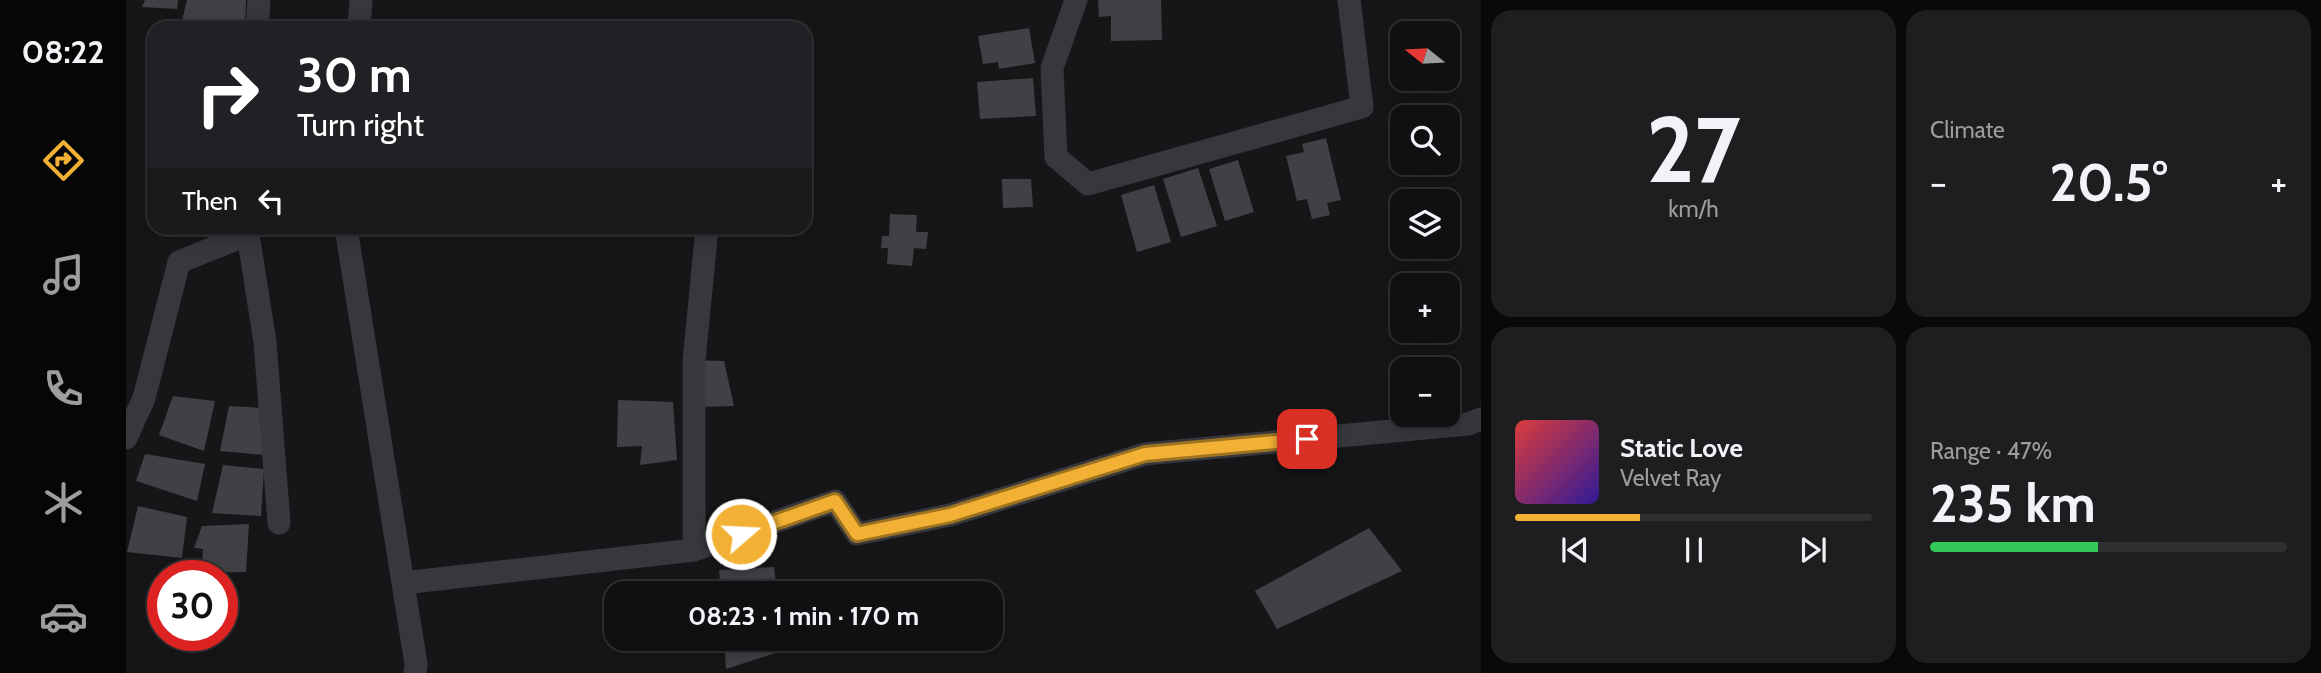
<!DOCTYPE html>
<html lang="en">
<head>
<meta charset="utf-8">
<style>
	body { margin:0; font-family:Cabin,sans-serif; background:#1e1e20; color:#f1f3f6; height:100vh; display:flex; flex-direction:column; font-size:26px; white-space:nowrap }
	* { box-sizing:border-box; margin:0 }
	p { font-size:23px; color:#9c9d9f }
	.icon { flex:none; width:38px; height:38px; fill:none; stroke:currentColor; stroke-width:2; stroke-linecap:round; stroke-linejoin:round }
	.map { position:relative; flex:1; overflow:hidden }
	.side { display:flex; flex-direction:column; gap:10px; padding:10px; background:#09090a; width:840px }
	.side>* { flex:none }
	.banner { position:absolute; left:21px; top:21px; width:665px; height:214px; border-radius:21px; box-shadow:0 4px 18px #0003,0 0 0 2px #303032; background:#202124; color:#fff; overflow:hidden }
	.needle { width:46px; rotate:288deg }
	.tools { position:absolute; left:1264px; top:21px; display:grid; gap:14px }
	.tools a { display:grid; place-items:center; width:70px; height:70px; border-radius:14px; background:#101012; box-shadow:0 4px 18px #0003,0 0 0 2px #303032; font-size:35px }
	.speed { position:absolute; left:21px; top:560px; display:flex; gap:14px; font-size:35px; font-weight:700; text-align:center }
	.speed>* { display:grid; place-content:center; width:91px; height:91px; border-radius:50%; background:#101012; box-shadow:0 4px 18px #0003,0 0 0 2px #303032; line-height:1 }
	.speed .limit { border:10px solid #d22; background:#fff; color:#111 }
	.pin { position:absolute; display:grid; place-items:center; width:60px; height:60px; color:#fff; margin:-30px; border-radius:14px; box-shadow:0 4px 10px #0006 }
	.me { position:absolute; width:77px; margin:-38px; rotate:71deg; stroke-linejoin:round; filter:drop-shadow(0 0 5px #0008) }
	.turn { display:flex; align-items:center; gap:24px; height:147px; padding:0 35px; font-size:32px }
	.turn .icon { width:91px; height:91px; stroke-width:2.5 }
	.turn b { display:block; font-size:49px; line-height:60px }
	.then { display:flex; align-items:center; height:66px; padding:0 35px; background:#0003; gap:14px; font-size:26px }
	.big { font-size:52px; font-weight:700; line-height:1.1 }
	.side .card { flex:1; display:flex; flex-direction:column; justify-content:center; gap:10px; min-width:0; padding:0 24px; border-radius:21px; background:#1e1e20 }
	.side .dial { align-items:center; gap:0 }
	.dial b { font-size:91px; line-height:1 }
	.song { display:flex; align-items:center; gap:21px }
	.cover { width:84px; height:84px; border-radius:10px; background:linear-gradient(135deg,hsl(0 70% 55%),hsl(250 70% 35%)) }
	.played { height:7px; border-radius:4px; background:linear-gradient(90deg,#f2b134 35%,#303032 35%) }
	.keys { display:flex; justify-content:space-around; direction:ltr }
	.heat { display:flex; justify-content:space-between; align-items:center; font-size:38px; direction:ltr }
	.charge { height:10px; border-radius:5px; background:linear-gradient(90deg,#34c759 47%,#303032 0) }
	.side .tiles { flex:1; display:grid; gap:10px; grid-template-columns:repeat(2,1fr) }
	.trip { position:absolute; left:478px; top:581px; width:399px; height:70px; border-radius:21px; background:#101012; box-shadow:0 4px 18px #0003,0 0 0 2px #303032; font-weight:700; line-height:70px; text-align:center }
	main { display:flex; flex:1; min-height:0 }
	.tab-bar { display:flex; flex-direction:column; width:126px; justify-content:space-around; align-items:center; background:#060607; color:#9c9d9f }
	.tab-bar .icon { width:49px; height:49px }
	.tab-bar .selected { color:#f2b134 }
	.tab-bar b { font-size:32px; color:#f1f3f6 }
	.map>svg:first-child { display:block }
	.building { fill:#404145 }
	.lines { fill:none; stroke-linecap:round; stroke-linejoin:round }
	.street { stroke:#37383d; stroke-width:23 }
	.route-casing { stroke:#9d7322; stroke-width:18 }
	.route { stroke:#f2b134; stroke-width:12 }
</style>
</head>
<body>
<main>
<nav class="tab-bar">
<b>08:22</b>
<svg class="icon selected" aria-label="directions" viewBox="0 0 24 24"><path d="M12 3l9 9-9 9-9-9zM9 14v-3h6M13 9l2 2-2 2"/></svg>
<svg class="icon" aria-label="music" viewBox="0 0 24 24"><path d="M9 18V5l10-2v13"/><circle cx="6" cy="18" r="3"/><circle cx="16" cy="16" r="3"/></svg>
<svg class="icon" aria-label="phone" viewBox="0 0 24 24"><path d="M5 4h4l2 5-3 2q2 4 5 5l2-3 5 2v4C11 20 4 13 5 4z"/></svg>
<svg class="icon" aria-label="climate" viewBox="0 0 24 24"><path d="M12 3v18M4 7l16 10M4 17L20 7"/></svg>
<svg class="icon" aria-label="car" viewBox="0 0 24 24"><path d="M5 17H2v-5l4-1 3-4h7l3 4 3 1v5h-3M9 17h6M6 11h13"/><circle cx="7" cy="17" r="2"/><circle cx="17" cy="17" r="2"/></svg>
</nav>
<div class="map">
<svg width="1355" height="673" viewBox="0 0 1355 673">
	<rect width="100%" height="100%" fill="#161618"/>
	<path class="building" d="M19,0h33l-1,9 -35,-2z
		M61,0h59l-1,28 -64,-3z
		M972,0h63l1,40 -51,1v-25l-12,1z
		M903,28l6,35 -36,6 -1,-7 -15,2 -5,-28z
		M907,78l3,38 -56,3 -3,-37z
		M1200,138l15,62 -14,3 3,12 -18,4 -5,-20 -10,2 -11,-45 18,-4 -2,-8z
		M1112,160l16,52 -29,9 -16,-52z
		M1072,168l19,58 -36,11 -18,-58z
		M876,179h29l2,28 -30,1z
		M1028,185l17,57 -34,10 -16,-57z
		M764,214l27,1 -1,17h12l-2,17 -12,-1 -2,18 -25,-2 1,-16h-7l1,-12h7z
		M559,360l39,1 10,45 -35,1z
		M47,396l42,5 -11,50 -45,-16z
		M492,400l55,2 4,58 -37,5 2,-19 -25,1z
		M103,406l34,2 3,47 -46,-4z
		M19,454l60,10 -8,37 -61,-20z
		M97,465l41,4 -3,47 -49,-3z
		M12,506l49,11 -5,41 -55,-6z
		M123,524l-3,48 -45,1 2,-24 -9,-1 8,-22z
		M1243,528l33,43 -125,58 -22,-38z
		M648,567l3,26h-56l-2,-23z
		M598,639h59l2,11 -59,19z"/>
	<g class="lines">
		<path class="street" d="M950,0l-24,68 4,89 32,27 274,-77 -13,-107
			M131,28l2,-28
			M233,28l2,-28
			M121,228l18,114 14,181
			M220,228l70,436 -1,9
			M0,438l18,-40 35,-136 67,-27
			M568,550v-189l13,-133
			M277,583l291,-33 141,-49 22,33 93,-19 195,-61 323,-30 13,-5"/>
	</g>
	<g class="lines">
		<defs>
			<path id="route" d="M615,534l94,-33 22,33 93,-19 195,-61 162,-15"/>
		</defs>
		<use href="#route" class="route-casing"/>
		<use href="#route" class="route"/>
	</g>
</svg>
<div class="tools">
<a><svg class="needle" viewBox="-14 -14 28 28"><path d="M0-13l5 13h-10z" fill="#e53935"/><path d="M0 13l5-13h-10z" fill="#9c9d9f"/></svg></a>
<a><svg class="icon" aria-label="search" viewBox="0 0 24 24"><circle cx="10" cy="10" r="6"/><path d="M15 15l6 6"/></svg></a>
<a><svg class="icon" aria-label="layers" viewBox="0 0 24 24"><path d="M12 4l9 5-9 5-9-5zM3 14l9 5 9-5"/></svg></a>
<a>+</a>
<a>−</a>
</div>
<div class="speed"><div class="limit">30</div></div>
<div class="pin" style="left:1181px;top:439px;background:#d93025"><svg class="icon" aria-label="arrive" viewBox="0 0 24 24"><path d="M6 21V4h12l-3 4 3 4H6"/></svg></div>
<svg class="me" style="left:615px;top:534px" viewBox="-20 -20 40 40"><circle r="17" fill="#f2b134" stroke="#fff" stroke-width="3"/><path d="M0-11L8 9 0 5-8 9z" fill="#fff"/></svg>
<div class="trip">08:23 · 1 min · 170 m</div>
<div class="banner">
<div class="turn"><svg class="icon" aria-label="right" viewBox="0 0 24 24"><path d="M7 20v-9h11M14 6l5 5-5 5"/></svg><div><b>30 m</b>Turn right</div></div>
<div class="then">Then<svg class="icon" aria-label="left" viewBox="0 0 24 24"><path d="M17 20v-9H6M10 6l-5 5 5 5"/></svg></div>
</div>
</div>
<section class="side">
<div class="tiles">
<div class="card dial"><b>27</b><p>km/h</p></div>
<div class="card"><p>Climate</p>
<div class="heat"><a>−</a><b class="big">20.5°</b><a>+</a></div>
</div>
<div class="card">
<div class="song"><i class="cover"></i><div><b>Static Love</b><p>Velvet Ray</p></div></div>
<div class="played"></div>
<div class="keys"><svg class="icon" aria-label="previous" viewBox="0 0 24 24"><path d="M18 5L8 12l10 7zM5 5v14"/></svg><svg class="icon" aria-label="pause" viewBox="0 0 24 24"><path d="M8 5v14M16 5v14"/></svg><svg class="icon" aria-label="next" viewBox="0 0 24 24"><path d="M6 5l10 7-10 7zM19 5v14"/></svg></div>
</div>
<div class="card"><p>Range · 47%</p><b class="big">235 km</b><div class="charge"></div></div>
</div>
</section>
</main>
</body>
</html>
